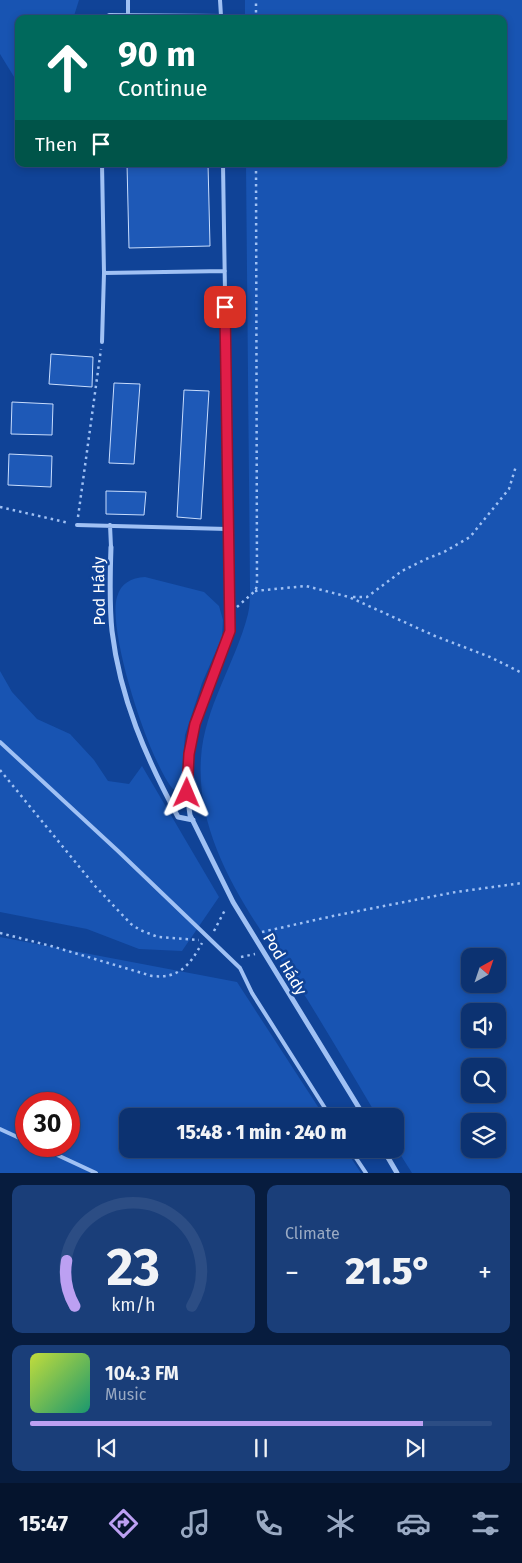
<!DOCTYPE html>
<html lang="en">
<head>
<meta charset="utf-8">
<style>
	body { margin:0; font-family:"Fira Sans",sans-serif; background:#1a3e79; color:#f1f3f6; height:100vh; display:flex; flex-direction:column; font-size:19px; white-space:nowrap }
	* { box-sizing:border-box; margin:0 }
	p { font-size:16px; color:#9aaac3 }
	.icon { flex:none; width:28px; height:28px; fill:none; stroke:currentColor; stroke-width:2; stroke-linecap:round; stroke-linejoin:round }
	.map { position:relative; height:1173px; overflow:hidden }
	.details { display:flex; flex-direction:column; gap:12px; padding:12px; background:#071c3e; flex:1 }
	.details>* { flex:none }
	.banner { position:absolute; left:15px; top:15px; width:492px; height:152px; border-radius:10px; box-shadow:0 2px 8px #0003,0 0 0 1px #2c4d84; background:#00695c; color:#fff; overflow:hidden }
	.needle { width:32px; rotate:40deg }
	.tools { position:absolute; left:461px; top:948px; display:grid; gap:10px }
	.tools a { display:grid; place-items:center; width:45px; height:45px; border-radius:10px; background:#0c3271; box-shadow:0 2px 8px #0003,0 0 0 1px #2c4d84; font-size:25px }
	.speed { position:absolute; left:15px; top:1092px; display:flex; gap:10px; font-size:25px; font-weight:700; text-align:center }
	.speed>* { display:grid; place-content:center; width:65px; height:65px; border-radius:50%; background:#0c3271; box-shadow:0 2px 8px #0003,0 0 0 1px #2c4d84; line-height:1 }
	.speed .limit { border:8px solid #d22; background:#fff; color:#111 }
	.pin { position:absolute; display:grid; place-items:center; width:42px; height:42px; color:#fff; margin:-21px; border-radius:10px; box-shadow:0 2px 8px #0006 }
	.me { position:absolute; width:55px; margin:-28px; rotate:1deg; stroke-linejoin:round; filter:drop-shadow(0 0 4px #0008) }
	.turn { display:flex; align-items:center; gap:18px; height:105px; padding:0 20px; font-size:22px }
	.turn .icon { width:65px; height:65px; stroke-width:2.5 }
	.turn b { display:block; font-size:35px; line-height:42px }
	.then { display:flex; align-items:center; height:48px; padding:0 20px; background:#0003; gap:10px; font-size:19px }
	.big { font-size:38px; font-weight:800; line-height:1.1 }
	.details .card { flex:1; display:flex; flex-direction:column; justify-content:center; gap:8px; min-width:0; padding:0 18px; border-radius:10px; background:#1a3e79 }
	.details .dial { align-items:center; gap:0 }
	.dial svg { height:130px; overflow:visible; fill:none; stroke:#2c4d84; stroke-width:7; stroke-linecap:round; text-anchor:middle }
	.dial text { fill:#f1f3f6; stroke:none }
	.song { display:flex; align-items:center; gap:15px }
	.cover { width:60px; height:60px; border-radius:8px; background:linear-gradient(135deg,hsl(70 70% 55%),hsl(160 70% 35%)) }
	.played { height:5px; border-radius:2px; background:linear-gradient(90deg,#bca0f2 85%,#2c4d84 85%) }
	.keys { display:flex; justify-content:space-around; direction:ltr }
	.heat { display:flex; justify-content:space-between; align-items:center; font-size:28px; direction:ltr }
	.details .tiles { flex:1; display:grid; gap:12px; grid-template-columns:1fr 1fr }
	.card:last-child { grid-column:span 2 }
	.trip { position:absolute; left:119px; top:1108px; width:285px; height:50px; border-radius:10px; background:#0c3271; box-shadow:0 2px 8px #0003,0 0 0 1px #2c4d84; font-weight:800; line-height:50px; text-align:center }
	.tabs { display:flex; height:80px; justify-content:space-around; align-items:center; background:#05142d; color:#9aaac3 }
	.tabs .icon { width:35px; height:35px }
	.tabs .current { color:#bca0f2 }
	.tabs b { font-size:22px; color:#f1f3f6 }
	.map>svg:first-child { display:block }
	.green { fill:#1854b2; fill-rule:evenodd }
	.building { fill:#1e59b7; stroke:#c8ddfe }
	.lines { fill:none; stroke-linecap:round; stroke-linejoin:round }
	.path { stroke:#a0c1f4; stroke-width:2.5; stroke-dasharray:2.5 4; stroke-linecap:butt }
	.service { stroke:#a0c1f4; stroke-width:4 }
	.minor { stroke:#a0c1f4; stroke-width:5 }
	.route-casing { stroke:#92132f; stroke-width:12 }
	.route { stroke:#e11d48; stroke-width:9 }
	.labels { text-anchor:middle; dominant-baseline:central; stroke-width:5; stroke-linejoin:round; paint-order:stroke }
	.street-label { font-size:16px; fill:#fff; stroke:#104397 }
</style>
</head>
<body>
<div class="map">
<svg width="522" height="1173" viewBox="0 0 522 1173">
	<rect width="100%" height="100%" fill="#104397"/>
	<path class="green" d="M0,0h79l-6,19h-54v66l-19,-31z
		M245,0h277v1173h-110l-17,-27v-30h-18c-23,-39 -46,-78 -70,-117 -48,-73 -112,-149 -106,-241 3,-50 35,-96 47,-144 2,-8 2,-18 2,-27l-4,-423h258v-145h-259zM498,956v28h-28v-28zM498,1011v28h-28v-28zM498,1066v28h-28v-28zM498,1121v28h-28v-28z
		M145,577l59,15 15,14 4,14 -1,17 -20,46 -17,52 -4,49 -5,5h-3c-24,-28 -66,-158 -56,-192 4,-14 14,-19 28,-20z
		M0,671l12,21 25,27 33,15 24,26 14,21 21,3 13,-18 77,131 -37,54 -43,-2 -52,-20 -87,-17z
		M0,937l237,45 87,134h-196v33h217l16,24h-361zM26,1104h43v42h-43z"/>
	<path class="building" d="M127,164h81l2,82 -81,2z
		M51,354l42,3 -1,30 -43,-3z
		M114,383l26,1 -6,80 -25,-1z
		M184,390l25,1 -8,128 -24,-2z
		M12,402l41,2 -1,31 -41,-1z
		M9,454l43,2 -1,31 -43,-2z
		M106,491l40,1 -2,23 -38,-1z"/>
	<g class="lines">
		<path class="path" d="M256,19v-19
			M0,507l69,16
			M78,517l23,-168
			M255,591l51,-5 43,11 86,39 55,21 32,16
			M353,597h14l35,-26 24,-12 18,-7 26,-15 39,-48 7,-23
			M237,607l18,-16 2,-5 -1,-422
			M0,770l95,116 36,38 9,6 18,7 41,3
			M214,931l12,-23
			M262,932l71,-16 123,-24 66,-9
			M0,933l51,13 101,30c27,3 38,-11 50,-33
			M241,957l14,-3"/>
		<path class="service" d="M220,0l1,16
			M128,15v-15
			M104,19l5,-4 112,1v3
			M102,164l2,109 -2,69
			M223,164l7,451
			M104,273l121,-2
			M77,525l150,4
			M110,525l1,22
			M0,742l118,109 122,117 12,25 78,123
			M0,1129l26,12
			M38,1146l58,27
			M350,1149l16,24"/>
		<path class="minor" d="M111,547c-1,28 -2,56 1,84 8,67 34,127 66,186l15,3
			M230,615l-2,24 -29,73 -10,42 -2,39 3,22 43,87 131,214
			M383,1149l14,24"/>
	</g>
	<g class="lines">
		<defs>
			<path id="route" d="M187,793l2,-39 6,-30 35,-93 -5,-324"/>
		</defs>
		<use href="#route" class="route-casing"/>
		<use href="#route" class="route"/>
	</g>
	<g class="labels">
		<g class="street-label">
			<text transform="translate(99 591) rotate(-91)">Pod Hády</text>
			<text transform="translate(285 964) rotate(59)">Pod Hády</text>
		</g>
	</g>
</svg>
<div class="tools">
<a><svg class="needle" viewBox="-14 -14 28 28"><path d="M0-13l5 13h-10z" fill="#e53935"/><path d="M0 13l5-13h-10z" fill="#9aaac3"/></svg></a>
<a><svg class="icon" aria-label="sound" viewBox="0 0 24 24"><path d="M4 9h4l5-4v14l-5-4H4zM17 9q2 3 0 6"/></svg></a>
<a><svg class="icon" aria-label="search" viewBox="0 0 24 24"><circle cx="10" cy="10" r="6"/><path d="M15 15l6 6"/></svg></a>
<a><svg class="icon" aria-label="layers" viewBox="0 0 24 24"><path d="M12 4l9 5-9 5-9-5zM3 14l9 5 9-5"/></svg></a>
</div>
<div class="speed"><div class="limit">30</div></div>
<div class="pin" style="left:225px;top:307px;background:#d93025"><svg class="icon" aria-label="arrive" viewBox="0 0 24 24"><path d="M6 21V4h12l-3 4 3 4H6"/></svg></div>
<svg class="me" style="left:187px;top:793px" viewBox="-20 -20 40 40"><path d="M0-17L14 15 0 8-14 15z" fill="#e11d48" stroke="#fff" stroke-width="4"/></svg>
<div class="trip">15:48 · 1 min · 240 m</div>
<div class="banner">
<div class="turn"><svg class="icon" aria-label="ahead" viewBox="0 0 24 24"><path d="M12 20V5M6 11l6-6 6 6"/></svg><div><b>90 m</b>Continue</div></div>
<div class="then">Then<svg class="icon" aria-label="arrive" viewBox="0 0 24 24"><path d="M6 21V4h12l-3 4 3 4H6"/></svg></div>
</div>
</div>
<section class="details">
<div class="tiles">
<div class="card dial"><svg viewBox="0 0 100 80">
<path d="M14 69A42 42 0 1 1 86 69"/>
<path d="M14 69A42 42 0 0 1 9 41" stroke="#bca0f2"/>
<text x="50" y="56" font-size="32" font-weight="700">23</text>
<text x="50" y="72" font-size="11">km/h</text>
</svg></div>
<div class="card"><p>Climate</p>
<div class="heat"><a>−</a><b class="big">21.5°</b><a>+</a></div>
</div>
<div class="card">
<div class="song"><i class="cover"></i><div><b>104.3 FM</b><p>Music</p></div></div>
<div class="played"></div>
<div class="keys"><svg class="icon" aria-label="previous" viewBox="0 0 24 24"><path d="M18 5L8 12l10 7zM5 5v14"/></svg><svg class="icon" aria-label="pause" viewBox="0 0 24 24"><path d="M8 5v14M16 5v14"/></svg><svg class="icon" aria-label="next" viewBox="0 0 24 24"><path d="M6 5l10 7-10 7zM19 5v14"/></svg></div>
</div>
</div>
</section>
<nav class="tabs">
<b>15:47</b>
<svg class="icon current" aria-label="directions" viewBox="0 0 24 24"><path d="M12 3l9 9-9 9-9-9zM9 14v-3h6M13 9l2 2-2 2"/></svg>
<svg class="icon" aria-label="music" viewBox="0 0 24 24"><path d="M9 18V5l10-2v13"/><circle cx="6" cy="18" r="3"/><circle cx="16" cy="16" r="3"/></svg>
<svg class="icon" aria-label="phone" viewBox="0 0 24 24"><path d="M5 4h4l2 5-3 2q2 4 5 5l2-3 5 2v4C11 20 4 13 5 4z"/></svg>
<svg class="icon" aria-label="climate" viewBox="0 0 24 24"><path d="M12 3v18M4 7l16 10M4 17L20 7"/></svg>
<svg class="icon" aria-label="car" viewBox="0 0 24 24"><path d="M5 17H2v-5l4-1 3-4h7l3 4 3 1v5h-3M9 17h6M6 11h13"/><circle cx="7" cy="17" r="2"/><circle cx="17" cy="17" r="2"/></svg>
<svg class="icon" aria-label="filters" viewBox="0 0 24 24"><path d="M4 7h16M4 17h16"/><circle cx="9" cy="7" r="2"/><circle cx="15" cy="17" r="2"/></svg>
</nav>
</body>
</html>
